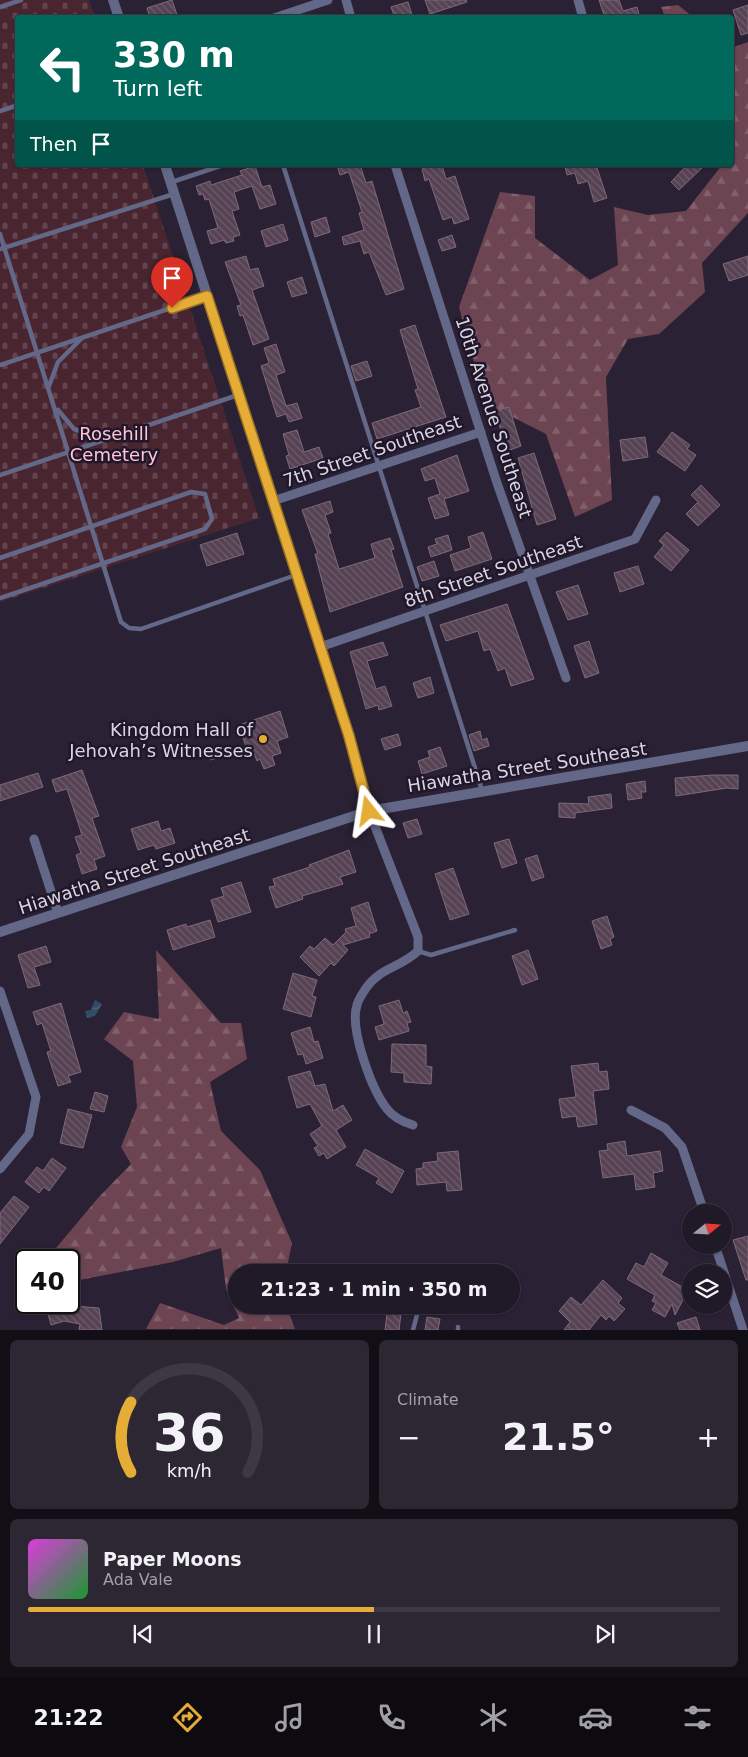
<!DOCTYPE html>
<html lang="en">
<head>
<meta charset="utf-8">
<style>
	body { margin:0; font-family:"DejaVu Sans",sans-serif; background:#2d2633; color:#f1f3f6; height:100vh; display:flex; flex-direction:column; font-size:19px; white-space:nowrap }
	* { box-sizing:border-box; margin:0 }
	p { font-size:16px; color:#a2a0a7 }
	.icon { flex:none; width:28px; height:28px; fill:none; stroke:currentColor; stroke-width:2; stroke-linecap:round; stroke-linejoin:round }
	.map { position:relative; height:1330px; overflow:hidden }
	.panel { display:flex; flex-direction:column; gap:10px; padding:10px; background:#120e15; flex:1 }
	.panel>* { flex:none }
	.banner { position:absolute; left:15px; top:15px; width:719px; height:152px; border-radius:5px; box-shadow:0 1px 4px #0004,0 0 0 1px #3d3844; background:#00695c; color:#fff; overflow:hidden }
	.needle { width:32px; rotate:72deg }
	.fabs { position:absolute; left:682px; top:1204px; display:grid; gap:10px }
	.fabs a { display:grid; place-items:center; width:50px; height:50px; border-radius:50%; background:#201927; box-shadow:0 1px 4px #0004,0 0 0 1px #3d3844; font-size:25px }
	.speed { position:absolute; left:15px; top:1249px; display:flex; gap:10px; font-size:25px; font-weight:700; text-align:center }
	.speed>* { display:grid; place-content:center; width:65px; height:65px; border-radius:50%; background:#201927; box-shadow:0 1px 4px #0004,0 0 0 1px #3d3844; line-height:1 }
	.speed .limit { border:2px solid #111; border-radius:8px; background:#fff; color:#111 }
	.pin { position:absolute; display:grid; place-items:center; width:42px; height:42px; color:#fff; margin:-51px -21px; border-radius:50% 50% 50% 0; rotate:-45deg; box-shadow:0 0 5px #0007 }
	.pin .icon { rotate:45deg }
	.me { position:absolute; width:55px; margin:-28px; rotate:345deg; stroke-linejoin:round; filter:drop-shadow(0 0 4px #0008) }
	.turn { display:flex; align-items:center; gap:18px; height:105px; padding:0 15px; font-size:22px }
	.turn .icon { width:65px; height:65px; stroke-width:2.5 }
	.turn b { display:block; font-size:35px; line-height:42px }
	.then { display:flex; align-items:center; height:48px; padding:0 15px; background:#0003; gap:10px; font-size:19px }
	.big { font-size:38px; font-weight:700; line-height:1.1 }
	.panel .tile { flex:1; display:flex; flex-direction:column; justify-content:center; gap:8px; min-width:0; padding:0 18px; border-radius:8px; background:#2d2633 }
	.panel .dial { align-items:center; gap:0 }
	.dial svg { height:130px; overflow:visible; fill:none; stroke:#3d3844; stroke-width:7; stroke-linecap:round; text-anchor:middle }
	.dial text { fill:#f1f3f6; stroke:none }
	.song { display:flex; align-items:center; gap:15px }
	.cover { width:60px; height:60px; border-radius:8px; background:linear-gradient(135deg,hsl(300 70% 55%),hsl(130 70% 35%)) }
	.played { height:5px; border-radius:2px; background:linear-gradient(90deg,#e6ad36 50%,#3d3844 50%) }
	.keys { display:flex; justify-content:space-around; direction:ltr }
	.heat { display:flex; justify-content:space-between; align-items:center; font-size:28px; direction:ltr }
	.panel .tiles { flex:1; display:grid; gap:10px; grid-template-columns:1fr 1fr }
	.tile:last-child { grid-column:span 2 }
	.trip { position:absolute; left:228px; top:1264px; width:292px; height:50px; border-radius:25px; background:#201927; box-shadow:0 1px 4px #0004,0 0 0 1px #3d3844; font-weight:700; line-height:50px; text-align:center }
	.tab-bar { display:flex; height:80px; justify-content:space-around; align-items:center; background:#0d0a10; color:#a2a0a7 }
	.tab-bar .icon { width:35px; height:35px }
	.tab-bar .selected { color:#e6ad36 }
	.tab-bar b { font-size:22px; color:#f1f3f6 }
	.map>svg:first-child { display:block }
	.forest { fill:url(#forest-firs) }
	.cemetery { fill:url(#cemetery-stones) }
	.water { fill:url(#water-waves) }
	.building { fill:url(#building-back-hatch); stroke:#7e697a }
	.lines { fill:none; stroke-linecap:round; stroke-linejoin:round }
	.service { stroke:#636889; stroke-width:4.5 }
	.minor { stroke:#636889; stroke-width:9 }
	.tertiary { stroke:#636889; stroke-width:10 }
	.route-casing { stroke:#967023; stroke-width:12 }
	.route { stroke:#e6ad36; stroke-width:9 }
	.poi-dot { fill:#e6ad36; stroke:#20172a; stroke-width:2 }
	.labels { text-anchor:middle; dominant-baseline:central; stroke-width:5; stroke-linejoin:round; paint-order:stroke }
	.street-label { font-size:18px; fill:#dad5e2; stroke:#20172a }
	.park-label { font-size:18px; fill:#ffc4d5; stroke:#20172a }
	.poi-label { font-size:18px; fill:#dad5e2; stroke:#20172a; text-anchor:end }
</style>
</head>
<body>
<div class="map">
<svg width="748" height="1330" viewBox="0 0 748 1330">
	<defs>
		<pattern id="forest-firs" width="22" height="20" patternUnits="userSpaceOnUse" patternTransform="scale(1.25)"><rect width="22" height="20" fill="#6d4552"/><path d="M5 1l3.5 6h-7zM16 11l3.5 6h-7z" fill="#815f6b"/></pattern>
		<pattern id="cemetery-stones" width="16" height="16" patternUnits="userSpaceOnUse" patternTransform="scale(1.25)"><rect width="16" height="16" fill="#492530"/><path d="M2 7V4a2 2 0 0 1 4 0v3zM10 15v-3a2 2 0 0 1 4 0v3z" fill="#63444e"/></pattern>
		<pattern id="water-waves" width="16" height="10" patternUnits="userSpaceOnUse" patternTransform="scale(1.25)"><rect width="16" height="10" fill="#314c68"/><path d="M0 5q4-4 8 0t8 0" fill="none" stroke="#4e657d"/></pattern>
		<pattern id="building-back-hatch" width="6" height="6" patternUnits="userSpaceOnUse" patternTransform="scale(1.25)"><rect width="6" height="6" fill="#564252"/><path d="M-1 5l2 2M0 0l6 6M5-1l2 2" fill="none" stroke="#6e5c6b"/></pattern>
	</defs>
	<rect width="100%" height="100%" fill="#2a2134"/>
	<path class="forest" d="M678,5l15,12h-28l-4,-10z
		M748,42v171l-46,50 3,29 -46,42 -31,5 -22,38 6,123 -37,17 -29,-83 -61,-31 -26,-96 41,-115 35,4v42l55,42 28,-15 -4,-58 34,8 38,-4 36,-46h9v-117z
		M156,950l65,73h20l6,36 -37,23 11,49 39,39 32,73 -6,29h-50v33h50l9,24h-149l14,-26 64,22 15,-7 -13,-29 -5,-41 -48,14 -104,20v-22h-23l52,-62 33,-34 -10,-17 16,-40 -4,-46 -29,-22 20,-27 35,7z"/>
	<path class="cemetery" d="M0,0h89l6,17 -77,1v147h125l116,353 -259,84z"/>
	<path class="water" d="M95,1000l7,4 -7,12 -8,2 -2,-7 6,-1z"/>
	<path class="building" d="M172,0l6,18h-28l-3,-10z
		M425,0h41l1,2 -37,12z
		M599,0h20l4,11 14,-4 3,11h-35z
		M408,2l5,16h-18l-4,-11z
		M748,5v28l-7,2 -8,-25z
		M337,165h29l-5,3 5,15 6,-2 32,108 -18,6 -17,-43 -5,2 -4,-13 -16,4 -2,-8 22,-7 -5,-17 3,-1 -13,-40 -9,3z
		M434,165h8l4,14 9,-3 14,43 -15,5 -2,-7 -9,3 -14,-41 -4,2 -3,-12z
		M570,165h26l11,33 -13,4 -6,-21 -10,3 -3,-11 -8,2 -2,-8z
		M687,165h18l-26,25 -8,-8z
		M255,166l7,21 8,-2 6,19 -16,5 -8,-23 -18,6 5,17 -7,2 8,24 -7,2 1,4 -8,2 -2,-3 -13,4 -4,-13 11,-3 -9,-29 -4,1 -2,-6 -4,1 -3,-9 14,-5 1,4 31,-10 -2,-4z
		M326,217l4,15 -15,5 -4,-15z
		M283,224l5,16 -22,7 -5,-16z
		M452,235l4,12 -14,4 -4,-11z
		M246,256l4,14 8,-2 6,18 -12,4 17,49 -16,6 -10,-30 -3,1 -3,-10 4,-1 -16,-43z
		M748,256v19l-19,6 -6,-17z
		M302,277l5,16 -15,4 -5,-15z
		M415,325l31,92 -69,22 -5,-16 49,-16 -6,-17 3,-1 -18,-59z
		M276,344l9,28 -9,3 10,31 11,-3 5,15 -13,4 -3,-8 -9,3 -16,-51 8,-3 -5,-15z
		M367,361l5,15 -16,5 -5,-15z
		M509,407l12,39 -14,5 -12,-40z
		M297,430l7,22 15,-5 4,11 -33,11 -4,-13 3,-1 -6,-21z
		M672,432l18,13 -3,4 9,6 -11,16 -28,-19z
		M645,437l3,20 -25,4 -3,-21z
		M534,453l22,66 -19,6 -19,-67z
		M457,455l12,36 -25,8 5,16 -14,4 -7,-21 12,-4 -5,-16 -10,3 -4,-12z
		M701,485l19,20 -22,21 -12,-12 12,-12 -7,-7z
		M330,501l3,11 -8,3 6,18 -3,1 11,35 36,-11 -4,-14 19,-6 4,11 -3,1 12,37 -73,25 -15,-58h3l-16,-44z
		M483,532l9,27 -37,12 -5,-16 21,-7 -3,-11z
		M667,532l22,18 -18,21 -17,-14 10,-12 -5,-4z
		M237,533l7,21 -37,12 -7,-21z
		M448,535l4,15 -21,7 -3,-10 9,-3 -2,-5z
		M434,561l5,15 -17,5 -5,-14z
		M638,566l6,18 -24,8 -6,-19z
		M578,585l10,29 -20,6 -12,-28z
		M507,604l27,75 -23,7 -6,-18 -7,3 -8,-22 -6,2 -6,-20 -32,10 -6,-16z
		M589,641l10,32 -14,5 -11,-32z
		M383,642l5,13 -21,6 9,28 9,-3 7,20 -13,4 -1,-5 -12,4 -16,-57z
		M430,677l4,16 -16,5 -5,-15z
		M280,711l8,26 -11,4 4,12 -9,3 3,9 -11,4 -4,-10 -3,2 -5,-13 -5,2 -8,-25z
		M480,731l2,9 5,-2 2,8 -15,5 -5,-16z
		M398,734l3,11 -16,5 -4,-11z
		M217,746l4,11 -11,3 -3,-11z
		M440,747l7,19 -25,8 -4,-13 12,-4 -2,-6z
		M82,770l17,46 -7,2 13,38 -11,4 3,9 -15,5 -6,-19 5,-2 -6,-16 7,-2 -15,-46 -11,3 -4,-12z
		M38,773l5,14 -43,14v-16z
		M713,775h25v14l-11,-1 -51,8 -1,-18z
		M645,781l1,11h-5l1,6 -14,2 -2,-16z
		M611,794l1,14 -37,5v5l-16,-1v-14l30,1 -1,-7z
		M417,819l5,15 -14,4 -5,-15z
		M158,821l3,10 9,-3 5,15 -19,6 -2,-4 -16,5 -7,-21z
		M509,839l8,24 -15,5 -8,-25z
		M349,850l7,22 -16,5 3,7 -41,12 1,3 -27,9 -7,-21 6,-1 -2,-7 37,-12 -1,-2z
		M537,855l7,22 -12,4 -7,-22z
		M453,868l16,46 -19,6 -15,-46z
		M241,882l10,30 -33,10 -7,-22 13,-4 -3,-8z
		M368,902l9,29 -8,3 1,3 -27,8 5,5 -14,16 -3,-3 -12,13 -19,-19 10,-11 4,3 11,-11 8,7 13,-13 -1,-3 11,-3 -5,-18z
		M607,916l7,21 -4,2 2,6 -11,4 -9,-28z
		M210,920l5,17 -42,13 -6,-20 19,-6 1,3z
		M46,946l5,16 -17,5 6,18 -12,3 -10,-33z
		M528,950l10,29 -16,6 -10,-29z
		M293,973l24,7 -5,16 4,1 -5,20 -28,-8z
		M399,1000l4,13 4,-2 4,11 -4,1 2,8 -30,9 -4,-13 9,-3 -5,-18z
		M61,1003l20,69 -13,4 3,6 -13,4 -11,-34 4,-1 -9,-28 -5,2 -4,-13z
		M310,1027l4,15 4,-1 5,17 -17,6 -3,-10 -5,1 -7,-22z
		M392,1044l34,1v21l6,1 -1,17 -27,-2v-9l-13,-1z
		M598,1063l1,9 8,-1 2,18 -16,2 4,33 -19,3 -2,-11 -14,2 -3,-19 17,-2 -5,-31z
		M310,1071l5,15 10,-2 8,27 10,-6 9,15 -16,10 10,17 -19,12 -3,-6 -5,3 -5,-8 4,-2 -8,-12 12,-8 -12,-22 -13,4 -9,-31z
		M95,1092l13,4 -4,16 -14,-3z
		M68,1109l24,6 -9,33 -23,-5z
		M625,1141l2,15 33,-5 3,20 -10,2 2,14 -19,3 -2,-16 -31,4 -4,-27 9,-1 -1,-6z
		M365,1149l39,22 -12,22 -16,-10 3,-5 -23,-13z
		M458,1151l4,39 -15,1 -1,-9 -29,3 -1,-16 7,-1v-5l15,-2 -1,-8z
		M52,1158l14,10 -17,23 -5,-4 -5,6 -14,-11 12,-15 6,4z
		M14,1196l15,11 -29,37v-31z
		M748,1236v44h-2l-13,-40z
		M651,1253l17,10 -7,12 27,15 -13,25 -3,-11 -7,13 -13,-7 4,-7 -4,-2 3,-6 -28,-16 9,-16 8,4z
		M603,1280l19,18 -4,5 7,6 -11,12 -5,-5 -3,4 -5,-5 -12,15h-25l6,-8 -11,-11 12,-14 10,8z
		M62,1305l37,3 3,22h-23l1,-6 -16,-3 -13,4 -4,-15z
		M388,1305h14l-3,25h-14z
		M427,1317l13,2 -2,11h-13z
		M696,1317l4,13h-20l-3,-7z"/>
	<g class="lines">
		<path class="service" d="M0,7l21,-7
			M0,111l18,-6
			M283,165l199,625
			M172,182l51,-17
			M0,234l121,388 8,6 12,1 155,-54
			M0,249l174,-55
			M0,365l207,-69
			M49,386l9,-24 24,-24
			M58,410l16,19 32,11
			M0,475l238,-80
			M0,558l191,-66 14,2 7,25 -7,10 -205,69
			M418,951l13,4 84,-25
			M413,1330l5,-19
			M458,1330v-3"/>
		<path class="minor" d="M346,0l5,18
			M578,0l5,18
			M274,18l54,-18
			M395,165l102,318 69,195
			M273,501l208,-69
			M320,647l315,-108 21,-39
			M369,811l49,126v14c-18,17 -37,16 -52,37 -3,5 -8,12 -9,17 -8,24 15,85 30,104 7,9 16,13 26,16
			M34,839l24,74
			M0,991l36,106 -7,37 -29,35
			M631,1110l34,18 17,19 22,65
			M715,1245l28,85"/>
		<path class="tertiary" d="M113,0l6,18
			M165,165l184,571 20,75
			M0,932l369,-121 379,-65"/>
	</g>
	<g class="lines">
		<defs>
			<path id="route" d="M172,308l35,-12 142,440 20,75"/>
		</defs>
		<use href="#route" class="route-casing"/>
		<use href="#route" class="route"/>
	</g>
	<circle class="poi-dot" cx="263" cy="739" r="5"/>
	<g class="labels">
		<g class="street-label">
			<text transform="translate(494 417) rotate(72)">10th Avenue Southeast</text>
			<text transform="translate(372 451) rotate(-19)">7th Street Southeast</text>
			<text transform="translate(493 571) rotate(-19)">8th Street Southeast</text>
			<text transform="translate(527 767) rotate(-9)">Hiawatha Street Southeast</text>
			<text transform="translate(134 871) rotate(-18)">Hiawatha Street Southeast</text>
		</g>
		<g class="park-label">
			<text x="114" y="433">Rosehill<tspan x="114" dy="21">Cemetery</tspan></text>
		</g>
		<g class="poi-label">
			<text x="253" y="729">Kingdom Hall of<tspan x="253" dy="21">Jehovah’s Witnesses</tspan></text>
		</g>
	</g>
</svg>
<div class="fabs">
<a><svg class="needle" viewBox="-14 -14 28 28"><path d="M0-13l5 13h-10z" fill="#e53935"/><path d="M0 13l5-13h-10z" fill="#a2a0a7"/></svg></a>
<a><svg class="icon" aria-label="layers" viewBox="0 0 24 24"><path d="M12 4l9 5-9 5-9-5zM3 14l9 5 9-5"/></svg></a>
</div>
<div class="speed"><div class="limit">40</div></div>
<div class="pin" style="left:172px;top:308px;background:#d93025"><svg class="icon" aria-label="arrive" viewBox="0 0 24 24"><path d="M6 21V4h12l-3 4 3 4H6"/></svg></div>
<svg class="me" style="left:369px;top:811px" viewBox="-20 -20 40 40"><path d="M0-17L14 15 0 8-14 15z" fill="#e6ad36" stroke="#fff" stroke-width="4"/></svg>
<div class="trip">21:23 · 1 min · 350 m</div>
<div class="banner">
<div class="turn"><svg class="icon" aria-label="left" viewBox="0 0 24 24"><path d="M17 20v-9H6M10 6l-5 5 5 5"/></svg><div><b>330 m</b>Turn left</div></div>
<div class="then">Then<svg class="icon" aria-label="arrive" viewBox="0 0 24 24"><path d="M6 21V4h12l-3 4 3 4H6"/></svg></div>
</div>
</div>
<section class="panel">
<div class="tiles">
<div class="tile dial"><svg viewBox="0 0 100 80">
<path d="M14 69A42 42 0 1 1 86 69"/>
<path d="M14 69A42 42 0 0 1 14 26" stroke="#e6ad36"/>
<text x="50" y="56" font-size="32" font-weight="700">36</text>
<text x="50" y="72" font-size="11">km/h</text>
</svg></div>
<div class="tile"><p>Climate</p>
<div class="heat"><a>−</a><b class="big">21.5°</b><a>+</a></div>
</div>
<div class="tile">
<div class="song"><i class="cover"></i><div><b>Paper Moons</b><p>Ada Vale</p></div></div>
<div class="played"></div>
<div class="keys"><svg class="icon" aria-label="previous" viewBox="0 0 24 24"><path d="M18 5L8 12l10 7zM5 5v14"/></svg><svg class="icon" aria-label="pause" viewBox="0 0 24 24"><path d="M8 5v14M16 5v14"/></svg><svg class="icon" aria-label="next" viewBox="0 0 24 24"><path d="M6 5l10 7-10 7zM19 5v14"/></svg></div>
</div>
</div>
</section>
<nav class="tab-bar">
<b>21:22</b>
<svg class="icon selected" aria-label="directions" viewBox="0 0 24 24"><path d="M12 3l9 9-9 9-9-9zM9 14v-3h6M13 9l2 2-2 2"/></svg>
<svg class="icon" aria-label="music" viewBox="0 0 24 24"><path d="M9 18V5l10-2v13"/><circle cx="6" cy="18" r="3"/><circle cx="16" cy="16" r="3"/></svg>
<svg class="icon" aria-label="phone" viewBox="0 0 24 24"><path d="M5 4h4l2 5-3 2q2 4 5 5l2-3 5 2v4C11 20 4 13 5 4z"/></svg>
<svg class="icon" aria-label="climate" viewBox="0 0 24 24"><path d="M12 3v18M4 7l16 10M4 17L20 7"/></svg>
<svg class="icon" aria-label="car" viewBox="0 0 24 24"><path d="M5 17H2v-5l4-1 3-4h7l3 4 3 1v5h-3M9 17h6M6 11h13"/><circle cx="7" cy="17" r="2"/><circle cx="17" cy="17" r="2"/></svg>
<svg class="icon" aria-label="filters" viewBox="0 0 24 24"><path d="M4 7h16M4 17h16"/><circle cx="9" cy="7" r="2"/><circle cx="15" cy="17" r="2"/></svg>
</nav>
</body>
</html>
